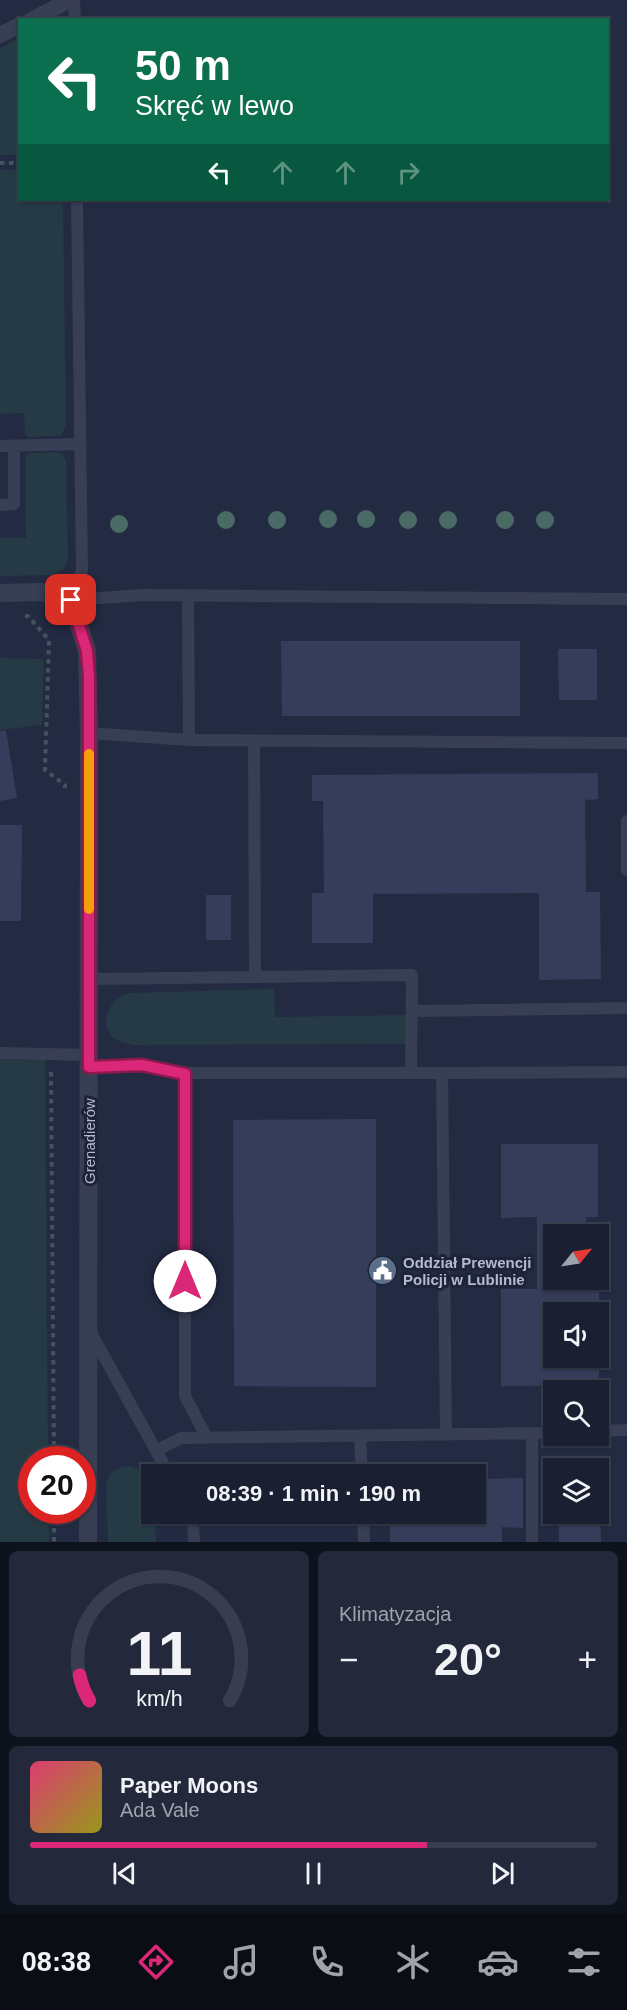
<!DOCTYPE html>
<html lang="pl">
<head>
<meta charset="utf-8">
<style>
	body { margin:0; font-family:Helvetica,sans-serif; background:#23283a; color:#f1f3f6; height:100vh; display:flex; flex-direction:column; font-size:22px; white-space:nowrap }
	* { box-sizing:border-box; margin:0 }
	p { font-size:20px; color:#9fa3ac }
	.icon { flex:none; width:33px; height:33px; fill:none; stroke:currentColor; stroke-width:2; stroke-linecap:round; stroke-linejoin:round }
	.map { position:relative; height:1542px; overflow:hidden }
	.side { display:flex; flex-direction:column; gap:9px; padding:9px; background:#0e121c; flex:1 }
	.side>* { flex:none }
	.top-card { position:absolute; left:18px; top:18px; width:591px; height:183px; border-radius:0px; box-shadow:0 2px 4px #0004,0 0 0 2px #383e4d; background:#0b6e4f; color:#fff; overflow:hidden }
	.needle { width:39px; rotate:60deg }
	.tools { position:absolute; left:543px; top:1224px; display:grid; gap:12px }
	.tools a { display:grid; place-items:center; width:66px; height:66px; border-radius:0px; background:#1a2032; box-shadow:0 2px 4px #0004,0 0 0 2px #383e4d; font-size:30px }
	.speed { position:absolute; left:18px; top:1446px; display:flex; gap:12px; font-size:30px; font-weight:700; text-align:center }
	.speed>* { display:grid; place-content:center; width:78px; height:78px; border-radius:50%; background:#1a2032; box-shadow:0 2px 4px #0004,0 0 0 2px #383e4d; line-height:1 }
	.speed .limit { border:9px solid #d22; background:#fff; color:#111 }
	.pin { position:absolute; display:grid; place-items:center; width:51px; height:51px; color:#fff; margin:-26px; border-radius:12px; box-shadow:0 3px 9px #0006 }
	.me { position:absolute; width:66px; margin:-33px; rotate:0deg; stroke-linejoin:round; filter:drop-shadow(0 0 4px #0008) }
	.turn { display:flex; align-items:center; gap:21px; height:126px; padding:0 18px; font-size:27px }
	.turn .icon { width:78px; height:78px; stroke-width:2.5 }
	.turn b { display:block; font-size:42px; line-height:51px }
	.lanes { display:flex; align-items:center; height:57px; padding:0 18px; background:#0003; justify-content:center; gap:30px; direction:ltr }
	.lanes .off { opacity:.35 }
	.big { font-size:45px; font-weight:700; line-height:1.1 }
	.side .tile { flex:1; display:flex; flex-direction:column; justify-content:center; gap:9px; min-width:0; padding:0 21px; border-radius:9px; background:#23283a }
	.side .dial { align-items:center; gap:0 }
	.dial svg { height:156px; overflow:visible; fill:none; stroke:#383e4d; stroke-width:7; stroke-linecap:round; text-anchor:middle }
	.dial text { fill:#f1f3f6; stroke:none }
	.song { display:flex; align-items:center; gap:18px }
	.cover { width:72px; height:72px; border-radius:9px; background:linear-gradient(135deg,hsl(340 70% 55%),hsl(60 70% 35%)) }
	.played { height:6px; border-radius:3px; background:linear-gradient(90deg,#db2777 70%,#383e4d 70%) }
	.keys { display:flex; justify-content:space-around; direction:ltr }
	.heat { display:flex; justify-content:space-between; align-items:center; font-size:33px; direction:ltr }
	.side .tiles { flex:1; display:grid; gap:9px; grid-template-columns:1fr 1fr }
	.tile:last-child { grid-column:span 2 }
	.trip { position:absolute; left:141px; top:1464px; width:345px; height:60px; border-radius:0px; background:#1a2032; box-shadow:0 2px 4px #0004,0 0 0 2px #383e4d; font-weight:700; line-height:60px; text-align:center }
	.tabs { display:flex; height:96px; justify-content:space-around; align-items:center; background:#0a0d14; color:#9fa3ac }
	.tabs .icon { width:42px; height:42px }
	.tabs .on { color:#db2777 }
	.tabs b { font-size:27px; color:#f1f3f6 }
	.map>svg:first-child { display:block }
	.green { fill:#253a44 }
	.building { fill:#353d5a }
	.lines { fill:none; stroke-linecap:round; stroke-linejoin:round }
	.path { stroke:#3f545c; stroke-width:4; stroke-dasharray:4.5 4.5; stroke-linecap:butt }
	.service { stroke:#383e53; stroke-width:12 }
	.pedestrian { stroke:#383e53; stroke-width:16 }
	.minor { stroke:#383e53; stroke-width:18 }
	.tree { fill:#4a6b65 }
	.route-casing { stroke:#8e194d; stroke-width:15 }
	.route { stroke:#db2777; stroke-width:10 }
	.slow { stroke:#f59e0b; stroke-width:10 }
	.labels { text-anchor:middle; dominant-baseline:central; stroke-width:6; stroke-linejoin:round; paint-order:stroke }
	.street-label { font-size:15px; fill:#b5b9cd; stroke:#1d2338 }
	.poi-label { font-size:15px; font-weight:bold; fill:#b5b9cd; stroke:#1d2338; text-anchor:start }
</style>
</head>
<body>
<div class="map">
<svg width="627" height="1542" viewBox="0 0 627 1542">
	<rect width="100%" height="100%" fill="#232b43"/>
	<path class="green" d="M19,38v117h-19v-107z
		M0,170h19l1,30h43l3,227 -5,8 -3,1 -29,1 -4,-3 -1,-21 -24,1z
		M56,452l6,2 4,6 2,97 -3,11 -11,7 -54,1v-38h26l-1,-83 4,-2z
		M0,658l44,1 -2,66 -42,5z
		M274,989l1,28 133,-2 -1,29 -274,1c-6,-2 -13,-2 -18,-6 -19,-15 -5,-41 14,-46z
		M0,1059l45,1 3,399 -16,1v50l17,1v31h-49z
		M128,1466c28,6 24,25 24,48h2l2,28h-48l-2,-59c4,-12 10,-15 22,-17z"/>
	<path class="building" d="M281,641h239v75h-238z
		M558,649h39v51h-38z
		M6,730l11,68 -17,3v-70z
		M598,773v26l-13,1 1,92h14l1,87 -62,1v-87l-166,1v49h-61v-50h12l-1,-92h-11v-26z
		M0,825h22l-1,96h-21z
		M206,895h25v45h-25z
		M376,1119v268l-142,-1 -1,-266z
		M501,1144h97v73h-12v17h-32v46h32v9h13v23h-45v46h45v27l-98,1v-97h36v-72l-36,1z
		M523,1478v50l-21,-1v15h-112v-28h86v-35z
		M559,1514h41l1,28h-42z"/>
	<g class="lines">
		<path class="path" d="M0,163h20
			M25,616h3l21,24 -4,130 20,15v3
			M51,1072l3,388
			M54,1510v32"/>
		<path class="service" d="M74,0l1,20
			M77,200l5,370 -11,30 73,-5 483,4
			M0,446l81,-2
			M0,505l14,-1v-58
			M188,596l1,144
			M89,733l100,7 438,3
			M254,741l1,235
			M627,821v49
			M89,979l323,-4 -1,98
			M412,1011l215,-3
			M0,1053l89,2
			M89,1067l54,-2 42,8
			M442,1073l185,-1
			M90,1331l79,143
			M598,1431l29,-1
			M532,1435v107
			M360,1436l2,38
			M207,1438l-22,-42v-323h257l4,362
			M157,1450l24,-12 373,-5
			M188,1514l5,9 1,19
			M363,1514l1,28"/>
		<path class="pedestrian" d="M31,20l39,-20
			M0,35l20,-10"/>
		<path class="minor" d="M0,593l43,-1 28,8 16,51 2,82 -1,809"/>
	</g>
	<g class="tree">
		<circle cx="328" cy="519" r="9"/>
		<circle cx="366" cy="519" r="9"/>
		<circle cx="226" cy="520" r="9"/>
		<circle cx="277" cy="520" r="9"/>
		<circle cx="408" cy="520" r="9"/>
		<circle cx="448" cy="520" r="9"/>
		<circle cx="505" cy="520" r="9"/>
		<circle cx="545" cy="520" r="9"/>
		<circle cx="119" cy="524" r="9"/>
	</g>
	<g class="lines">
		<defs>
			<path id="route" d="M71,600l16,51 2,27v389l53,-2 43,9v207"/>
		</defs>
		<use href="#route" class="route-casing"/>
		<use href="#route" class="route"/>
		<path class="slow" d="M89,909v-155"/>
	</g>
	<defs>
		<symbol id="civic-disc" viewBox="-11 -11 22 22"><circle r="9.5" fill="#5c6f8a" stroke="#1d2338"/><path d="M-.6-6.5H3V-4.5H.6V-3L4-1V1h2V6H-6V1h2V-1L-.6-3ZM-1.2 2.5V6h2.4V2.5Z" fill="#fff"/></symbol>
	</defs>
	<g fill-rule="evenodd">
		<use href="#civic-disc" x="366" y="1254" width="33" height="33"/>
	</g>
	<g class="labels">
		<g class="street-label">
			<text transform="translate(89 1141) rotate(-90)">Grenadierów</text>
		</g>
		<g class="poi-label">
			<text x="403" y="1262">Oddział Prewencji<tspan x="403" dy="17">Policji w Lublinie</tspan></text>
		</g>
	</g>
</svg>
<div class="tools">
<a><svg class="needle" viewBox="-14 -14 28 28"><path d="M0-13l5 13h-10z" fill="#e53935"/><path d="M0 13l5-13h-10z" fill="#9fa3ac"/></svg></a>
<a><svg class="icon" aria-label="sound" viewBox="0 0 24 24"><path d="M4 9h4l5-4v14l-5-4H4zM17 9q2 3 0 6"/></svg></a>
<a><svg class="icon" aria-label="search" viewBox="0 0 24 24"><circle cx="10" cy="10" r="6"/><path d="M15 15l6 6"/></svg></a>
<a><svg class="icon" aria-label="layers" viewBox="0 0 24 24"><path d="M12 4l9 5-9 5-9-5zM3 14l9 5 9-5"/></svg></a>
</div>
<div class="speed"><div class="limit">20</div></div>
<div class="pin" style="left:71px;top:600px;background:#d93025"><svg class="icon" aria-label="arrive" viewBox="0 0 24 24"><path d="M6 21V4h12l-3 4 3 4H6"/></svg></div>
<svg class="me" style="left:185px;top:1281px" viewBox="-20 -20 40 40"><circle r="19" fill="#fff"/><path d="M0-13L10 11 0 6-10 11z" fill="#db2777"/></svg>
<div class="trip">08:39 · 1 min · 190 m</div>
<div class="top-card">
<div class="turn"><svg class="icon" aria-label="left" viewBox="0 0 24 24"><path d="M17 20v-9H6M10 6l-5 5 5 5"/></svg><div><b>50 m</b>Skręć w lewo</div></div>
<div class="lanes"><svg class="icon" aria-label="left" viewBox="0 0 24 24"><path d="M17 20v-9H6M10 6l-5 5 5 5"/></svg><svg class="icon off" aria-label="ahead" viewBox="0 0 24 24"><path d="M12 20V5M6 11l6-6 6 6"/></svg><svg class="icon off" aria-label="ahead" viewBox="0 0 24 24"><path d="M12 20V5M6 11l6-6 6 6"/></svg><svg class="icon off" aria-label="right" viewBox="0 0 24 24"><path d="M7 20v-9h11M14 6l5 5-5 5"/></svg></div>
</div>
</div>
<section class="side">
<div class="tiles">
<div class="tile dial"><svg viewBox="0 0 100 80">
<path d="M14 69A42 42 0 1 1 86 69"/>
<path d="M14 69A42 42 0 0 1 9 56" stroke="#db2777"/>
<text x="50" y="56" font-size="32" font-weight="700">11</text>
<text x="50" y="72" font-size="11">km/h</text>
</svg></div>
<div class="tile"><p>Klimatyzacja</p>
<div class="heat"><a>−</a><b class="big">20°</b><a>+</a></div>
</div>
<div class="tile">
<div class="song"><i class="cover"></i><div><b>Paper Moons</b><p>Ada Vale</p></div></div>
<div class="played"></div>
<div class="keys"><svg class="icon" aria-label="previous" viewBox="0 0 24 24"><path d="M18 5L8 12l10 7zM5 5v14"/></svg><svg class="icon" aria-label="pause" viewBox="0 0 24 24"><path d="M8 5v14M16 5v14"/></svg><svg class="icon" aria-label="next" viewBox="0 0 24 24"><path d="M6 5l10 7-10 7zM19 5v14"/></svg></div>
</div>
</div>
</section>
<nav class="tabs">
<b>08:38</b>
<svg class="icon on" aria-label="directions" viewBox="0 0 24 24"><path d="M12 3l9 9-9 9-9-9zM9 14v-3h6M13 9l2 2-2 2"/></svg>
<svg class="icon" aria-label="music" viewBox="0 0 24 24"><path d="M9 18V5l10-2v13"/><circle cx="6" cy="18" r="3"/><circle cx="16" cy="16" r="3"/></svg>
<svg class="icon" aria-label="phone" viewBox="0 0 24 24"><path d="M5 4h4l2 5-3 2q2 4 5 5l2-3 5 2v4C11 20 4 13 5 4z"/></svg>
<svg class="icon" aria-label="climate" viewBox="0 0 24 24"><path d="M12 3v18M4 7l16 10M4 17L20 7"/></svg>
<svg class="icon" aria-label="car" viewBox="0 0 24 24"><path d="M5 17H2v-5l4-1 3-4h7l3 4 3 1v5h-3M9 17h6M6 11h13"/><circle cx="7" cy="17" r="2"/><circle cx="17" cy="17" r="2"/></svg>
<svg class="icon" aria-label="filters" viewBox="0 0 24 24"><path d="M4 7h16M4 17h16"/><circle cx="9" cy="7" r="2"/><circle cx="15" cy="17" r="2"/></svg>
</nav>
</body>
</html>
